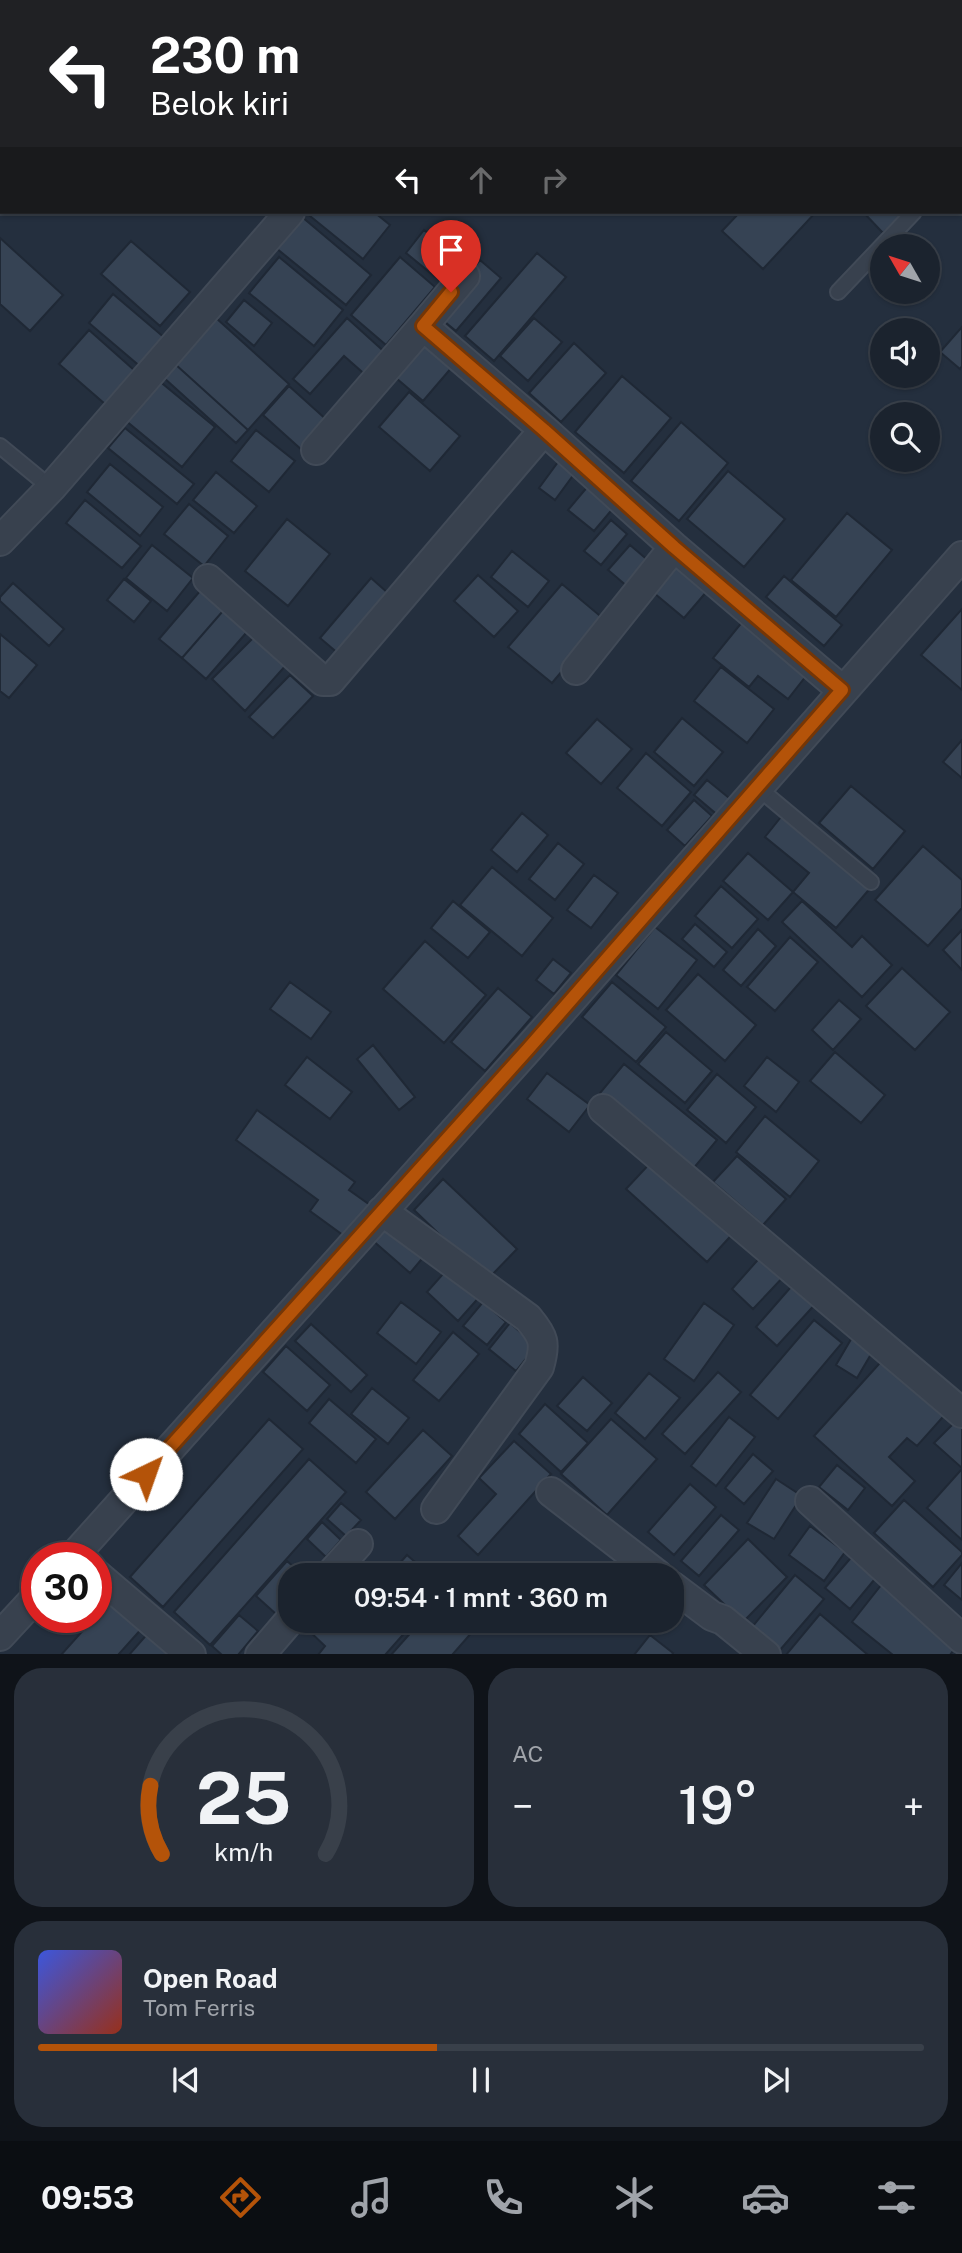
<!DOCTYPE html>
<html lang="id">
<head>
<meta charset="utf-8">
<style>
	body { margin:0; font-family:"Public Sans",sans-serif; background:#282f3a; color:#f1f3f6; height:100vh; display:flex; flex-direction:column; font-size:26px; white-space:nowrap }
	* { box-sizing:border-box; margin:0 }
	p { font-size:23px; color:#a0a4aa }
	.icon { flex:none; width:38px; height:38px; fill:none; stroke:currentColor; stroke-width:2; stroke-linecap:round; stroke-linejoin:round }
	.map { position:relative; height:1654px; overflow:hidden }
	.details { display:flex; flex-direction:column; gap:14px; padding:14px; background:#0f1319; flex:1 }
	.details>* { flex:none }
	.guide { position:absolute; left:0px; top:0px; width:962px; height:214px; box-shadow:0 2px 5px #0004,0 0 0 2px #39404a; background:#202124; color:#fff; overflow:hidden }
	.needle { width:46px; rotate:309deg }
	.controls { position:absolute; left:870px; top:234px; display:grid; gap:14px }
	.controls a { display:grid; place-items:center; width:70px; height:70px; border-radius:50%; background:#1b232e; box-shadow:0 2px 5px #0004,0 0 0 2px #39404a; font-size:35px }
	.speed { position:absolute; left:21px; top:1542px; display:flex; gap:14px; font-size:35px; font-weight:700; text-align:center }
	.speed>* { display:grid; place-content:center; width:91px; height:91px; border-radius:50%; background:#1b232e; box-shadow:0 2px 5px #0004,0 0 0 2px #39404a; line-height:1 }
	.speed .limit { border:10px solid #d22; background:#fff; color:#111 }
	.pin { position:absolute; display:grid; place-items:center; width:60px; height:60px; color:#fff; margin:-72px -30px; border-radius:50% 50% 50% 0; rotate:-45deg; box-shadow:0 0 7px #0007 }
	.pin .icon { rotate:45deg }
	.me { position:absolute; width:77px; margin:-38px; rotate:42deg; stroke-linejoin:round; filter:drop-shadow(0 0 5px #0008) }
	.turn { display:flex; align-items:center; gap:24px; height:147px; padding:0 35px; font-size:32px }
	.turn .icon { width:91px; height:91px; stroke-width:2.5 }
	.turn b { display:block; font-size:49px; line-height:60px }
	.lanes { display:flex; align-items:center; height:66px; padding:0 35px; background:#0003; justify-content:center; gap:35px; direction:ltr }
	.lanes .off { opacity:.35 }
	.big { font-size:52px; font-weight:600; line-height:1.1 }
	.details .widget { flex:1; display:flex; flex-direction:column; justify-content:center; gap:10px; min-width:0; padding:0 24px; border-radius:28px; background:#282f3a }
	.details .dial { align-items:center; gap:0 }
	.dial svg { height:182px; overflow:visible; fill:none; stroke:#39404a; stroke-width:7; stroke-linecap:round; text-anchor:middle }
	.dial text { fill:#f1f3f6; stroke:none }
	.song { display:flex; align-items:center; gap:21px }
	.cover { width:84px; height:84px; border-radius:10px; background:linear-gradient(135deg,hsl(230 70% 55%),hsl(10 70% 35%)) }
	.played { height:7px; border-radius:4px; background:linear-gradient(90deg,#b45309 45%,#39404a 45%) }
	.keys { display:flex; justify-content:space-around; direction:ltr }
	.heat { display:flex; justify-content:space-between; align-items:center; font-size:38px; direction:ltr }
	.details .tiles { flex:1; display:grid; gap:14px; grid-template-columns:1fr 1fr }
	.widget:last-child { grid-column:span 2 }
	.trip { position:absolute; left:278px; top:1563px; width:406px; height:70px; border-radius:28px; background:#1b232e; box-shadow:0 2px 5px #0004,0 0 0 2px #39404a; font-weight:600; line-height:70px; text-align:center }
	.tab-bar { display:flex; height:112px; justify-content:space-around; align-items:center; background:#0b0e12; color:#a0a4aa }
	.tab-bar .icon { width:49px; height:49px }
	.tab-bar .selected { color:#b45309 }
	.tab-bar b { font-size:32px; color:#f1f3f6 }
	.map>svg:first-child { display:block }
	.building { fill:#364354; stroke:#1f2835; stroke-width:2 }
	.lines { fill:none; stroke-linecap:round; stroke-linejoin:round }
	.lane-casing { stroke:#414a57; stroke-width:18 }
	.street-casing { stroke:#414a57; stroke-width:32 }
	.lane { stroke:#38414e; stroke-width:14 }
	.street { stroke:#38414e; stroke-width:28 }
	.rail-casing { stroke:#5a6575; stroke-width:8 }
	.rail { stroke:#1d2633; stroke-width:5; stroke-dasharray:16; stroke-linecap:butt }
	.route-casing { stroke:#753606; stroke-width:18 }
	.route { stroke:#b45309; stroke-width:12 }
</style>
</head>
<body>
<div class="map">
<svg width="962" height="1655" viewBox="0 0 962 1655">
	<rect width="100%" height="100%" fill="#242f3e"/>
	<path class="building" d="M933,0h29v22l-1,1v-21h-30z
		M314,212h60l16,13 -27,34 -53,-43z
		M740,212h76l-53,57 -41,-38z
		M865,212h41l-23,21 -19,-20z
		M302,217l69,58 -25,30 -70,-57z
		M424,230l33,27 -18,23 -33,-27z
		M0,238l63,57 -33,36 -30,-27z
		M131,241l59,51 -30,34 -59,-52z
		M537,253l29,24 -72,84 -29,-25z
		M279,257l64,53 -29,36 -65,-53z
		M400,257l35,30 -49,58 -35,-30z
		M480,260l21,18 -45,53 -22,-18z
		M113,294l53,45 -24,29 -53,-45z
		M244,300l28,23 -18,23 -28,-24z
		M216,318l73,66 -41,46 -73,-66z
		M347,318l42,38 -20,22 -25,-22 -34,38 -17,-15z
		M534,318l28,24 -34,39 -28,-25z
		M962,327v39l-2,3 -20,-17z
		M89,330l45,40 -29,34 -46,-40z
		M419,336l34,30 -30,35 -34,-29z
		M574,343l32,30 -45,49 -32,-29z
		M175,364l73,66 -12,13 -73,-66z
		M622,376l49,42 -47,55 -49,-41z
		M158,380l57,47 -33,40 -57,-47z
		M289,386l40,36 -26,29 -40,-36z
		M409,392l51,44 -30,35 -51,-44z
		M681,422l47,41 -49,58 -48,-40z
		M125,428l69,56 -17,20 -69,-56z
		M256,430l39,31 -26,31 -38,-31z
		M561,458l16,12 -22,30 -16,-12z
		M110,464l53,43 -23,29 -53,-44z
		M728,471l57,48 -41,48 -57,-48z
		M216,472l41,34 -23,27 -41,-33z
		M594,479l26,21 -26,31 -26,-21z
		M85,500l56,46 -19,22 -56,-45z
		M189,504l39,32 -24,30 -40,-32z
		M847,513l45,37 -56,67 -45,-37z
		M287,519l43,35 -42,52 -43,-35z
		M611,520l16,14 -26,31 -17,-14z
		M152,545l41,33 -26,33 -41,-33z
		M630,545l27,23 -22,25 -27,-23z
		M512,551l37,30 -21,26 -37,-30z
		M685,557l29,26 -30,35 -30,-25z
		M478,575l40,36 -24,26 -40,-36z
		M784,576l58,49 -18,21 -58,-49z
		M371,578l26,23 -51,59 -26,-22z
		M124,579l27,22 -17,21 -27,-22z
		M13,583l51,46 -15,17 -49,-45v-4z
		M206,584l23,20 -47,54 -23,-19z
		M562,584l43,36 -53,63 -44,-36z
		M229,604l24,21 -47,54 -24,-21z
		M962,609v81l-41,-35z
		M747,616l66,51 -25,32 -30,-23 -9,11 -36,-29z
		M0,634l37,31 -28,33 -9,-7z
		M257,634l30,30 -42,47 -33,-32z
		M721,667l53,42 -27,34 -53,-42z
		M290,675l23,21 -40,42 -24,-21z
		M682,718l41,34 -29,34 -40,-34z
		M597,719l35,30 -31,35 -35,-31z
		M962,740v38l-19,-16z
		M646,753l45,39 -29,34 -45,-38z
		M707,780l27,22 -14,15 -26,-22z
		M851,786l54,45 -32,38 -54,-46z
		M694,800l18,16 -27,30 -18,-16z
		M785,812l88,73 -37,43 -43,-36 16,-19 -44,-36z
		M522,813l26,22 -31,37 -26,-22z
		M558,843l26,21 -29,36 -26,-21z
		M923,846l39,34v28l-34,38 -53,-46z
		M748,853l45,39 -25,28 -45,-39z
		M492,867l61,51 -31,38 -62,-51z
		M594,875l24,18 -27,35 -24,-18z
		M721,886l37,33 -26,29 -37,-32z
		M453,901l37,31 -22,26 -37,-30z
		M802,901l50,46 10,-11 30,29 -30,32 -80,-75z
		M695,924l32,28 -13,15 -32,-28z
		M655,927l42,33 -39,49 -42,-34z
		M758,929l18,17 -35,40 -18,-16z
		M962,930v40l-19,-20z
		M790,937l28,25 -43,49 -28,-24z
		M425,941l61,54 -42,48 -61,-54z
		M553,959l18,14 -17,21 -18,-14z
		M902,968l48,44 -35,38 -49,-44z
		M698,974l58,51 -31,36 -59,-51z
		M290,982l41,30 -20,27 -41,-30z
		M612,982l54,45 -30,35 -54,-45z
		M498,988l34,29 -47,54 -34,-29z
		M839,1000l22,19 -28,31 -21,-20z
		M666,1032l46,39 -27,32 -47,-39z
		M373,1045l42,52 -16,13 -42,-51z
		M835,1052l50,43 -24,28 -51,-42z
		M307,1057l45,35 -22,27 -45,-34z
		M767,1057l32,25 -23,30 -32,-26z
		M624,1064l93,76 -24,29 -93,-76z
		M547,1073l43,32 -21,27 -42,-33z
		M717,1074l39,33 -30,36 -39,-33z
		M257,1110l98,72 -6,8 21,15 -23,33 -37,-27 8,-11 -82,-60z
		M765,1116l54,45 -29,36 -54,-45z
		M737,1156l49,43 -23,26 -50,-43z
		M654,1159l84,69 -31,34 -81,-73z
		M443,1179l74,70 -30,31 -73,-70z
		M387,1221l39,33 -16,19 -39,-34z
		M764,1253l22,21 -33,35 -21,-20z
		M451,1265l31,29 -24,27 -31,-29z
		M797,1280l22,20 -42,46 -21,-19z
		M401,1302l40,30 -25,32 -39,-31z
		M483,1302l23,20 -19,23 -24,-19z
		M704,1303l30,22 -40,56 -30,-22z
		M814,1320l28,23 -64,76 -28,-24z
		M510,1323l26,23 -20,25 -27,-22z
		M311,1324l56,51 -16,17 -56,-51z
		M857,1329l20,15 -20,34 -21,-13z
		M453,1332l26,22 -40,47 -26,-21z
		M286,1346l44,39 -23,26 -44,-39z
		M888,1354l62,55 -33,37 -10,-8 -18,19 26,24 -23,25 -78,-70z
		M718,1372l23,20 -56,62 -23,-20z
		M649,1373l31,25 -35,41 -30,-26z
		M583,1377l29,26 -25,28 -30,-25z
		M372,1388l37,30 -21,26 -37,-30z
		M329,1399l47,40 -20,24 -47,-40z
		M545,1404l43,39 -27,29 -42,-38z
		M729,1417l26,20 -39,49 -25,-20z
		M959,1418l3,3v47l-28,-25z
		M269,1419l34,30 -140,158 -33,-30z
		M611,1419l46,40 -50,56 -46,-41z
		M423,1430l29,26 -57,63 -29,-27z
		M514,1441l37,33 -73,81 -20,-19 38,-42 -17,-16z
		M753,1454l20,17 -29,33 -19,-16z
		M309,1459l37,33 -136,153 -36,-33z
		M837,1465l28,23 -17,22 -29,-23z
		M961,1470l1,1v69l-35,-32z
		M776,1479l26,17 -28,43 -27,-16z
		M690,1484l26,23 -42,48 -26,-23z
		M904,1500l58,52v3l-29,32 -59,-54z
		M341,1503l20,17 -15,16 -19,-17z
		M721,1515l18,15 -40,46 -18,-15z
		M322,1522l19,18 -15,17 -19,-18z
		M810,1526l35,26 -21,29 -35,-26z
		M748,1539l39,38 -44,45 -39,-37z
		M855,1553l24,21 -29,35 -25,-21z
		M407,1555l23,20h-41z
		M287,1561l16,14h-13v23l-14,16 -20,-18z
		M962,1563v37l-18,-15z
		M795,1575l29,24 -44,51 -28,-23z
		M882,1584l76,60 -8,11h-57l-41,-33z
		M112,1598l32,28 -26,29h-57z
		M820,1614l48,41h-82z
		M239,1615l19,16 -20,24h-16l-10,-9z
		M311,1620h105l-31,35h-67l7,-9 -20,-19z
		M422,1620h57l2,2 -29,33h-61z
		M149,1632l25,23h-45z
		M650,1635l23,18 -1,2h-38z"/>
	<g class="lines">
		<defs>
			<path id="lane" d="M838,292l76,-80
				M0,446l51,42
				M757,787l114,95"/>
			<path id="street" d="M765,0l2,2
				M331,2l2,-2
				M913,2l2,-2
				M961,179l1,1
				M465,276l-42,50 121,104 130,117 168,143
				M316,450l107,-124
				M0,541l51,-53 239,-276
				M208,579l115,102h7l214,-251
				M576,670l98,-123
				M603,1109l359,304
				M382,1211l146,107c16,19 18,25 11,49l-103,142
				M551,1492l107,83
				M810,1501l152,138
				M72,1558l456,-509 434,-493
				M96,1574l95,81
				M330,1575l28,-31
				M672,1586l40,30 11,4 43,35
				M0,1636l37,-40
				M260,1655l30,-35"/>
		</defs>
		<use href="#lane" class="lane-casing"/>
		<use href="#street" class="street-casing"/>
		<use href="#lane" class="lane"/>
		<use href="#street" class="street"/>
		<defs>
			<path id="rail" d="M79,2l2,-2
				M0,90l2,-2"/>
		</defs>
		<use href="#rail" class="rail-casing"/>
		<use href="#rail" class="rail"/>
	</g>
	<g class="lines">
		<defs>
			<path id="route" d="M146,1474l382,-425 314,-359 -168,-143 -130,-117 -121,-104 28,-34"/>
		</defs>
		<use href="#route" class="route-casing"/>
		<use href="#route" class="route"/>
	</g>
</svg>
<div class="controls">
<a><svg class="needle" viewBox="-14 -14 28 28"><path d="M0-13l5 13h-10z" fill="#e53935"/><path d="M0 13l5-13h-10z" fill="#a0a4aa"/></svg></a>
<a><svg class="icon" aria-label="sound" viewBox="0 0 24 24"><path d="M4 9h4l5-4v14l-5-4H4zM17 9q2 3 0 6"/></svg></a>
<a><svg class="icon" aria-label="search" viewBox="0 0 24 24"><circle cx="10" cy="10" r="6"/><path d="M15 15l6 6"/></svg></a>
</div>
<div class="speed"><div class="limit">30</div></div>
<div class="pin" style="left:451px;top:292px;background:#d93025"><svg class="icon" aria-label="arrive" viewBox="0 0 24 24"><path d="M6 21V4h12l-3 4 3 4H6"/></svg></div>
<svg class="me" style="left:146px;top:1474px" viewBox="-20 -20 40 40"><circle r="19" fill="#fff"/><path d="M0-13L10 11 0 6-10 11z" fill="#b45309"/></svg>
<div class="trip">09:54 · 1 mnt · 360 m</div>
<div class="guide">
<div class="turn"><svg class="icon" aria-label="left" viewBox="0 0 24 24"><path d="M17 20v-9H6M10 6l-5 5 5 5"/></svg><div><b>230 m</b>Belok kiri</div></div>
<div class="lanes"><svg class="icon" aria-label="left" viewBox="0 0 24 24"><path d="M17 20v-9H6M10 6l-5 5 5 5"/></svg><svg class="icon off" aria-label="ahead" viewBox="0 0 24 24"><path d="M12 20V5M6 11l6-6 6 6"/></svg><svg class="icon off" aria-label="right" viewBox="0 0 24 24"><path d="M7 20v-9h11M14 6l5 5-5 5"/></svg></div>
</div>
</div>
<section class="details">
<div class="tiles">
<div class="widget dial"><svg viewBox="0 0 100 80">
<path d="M14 69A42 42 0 1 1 86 69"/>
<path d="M14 69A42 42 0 0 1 9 39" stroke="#b45309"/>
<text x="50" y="56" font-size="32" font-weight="700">25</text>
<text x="50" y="72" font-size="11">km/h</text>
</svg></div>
<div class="widget"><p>AC</p>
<div class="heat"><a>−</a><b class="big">19°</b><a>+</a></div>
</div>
<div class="widget">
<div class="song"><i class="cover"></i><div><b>Open Road</b><p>Tom Ferris</p></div></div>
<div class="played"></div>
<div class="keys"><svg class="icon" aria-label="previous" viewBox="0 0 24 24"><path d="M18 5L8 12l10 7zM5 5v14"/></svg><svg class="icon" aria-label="pause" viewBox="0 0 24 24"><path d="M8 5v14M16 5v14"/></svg><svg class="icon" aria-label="next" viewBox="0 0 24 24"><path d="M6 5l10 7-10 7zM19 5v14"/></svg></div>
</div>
</div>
</section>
<nav class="tab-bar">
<b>09:53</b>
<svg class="icon selected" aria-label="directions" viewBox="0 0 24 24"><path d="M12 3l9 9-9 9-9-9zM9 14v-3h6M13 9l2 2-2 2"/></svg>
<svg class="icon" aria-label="music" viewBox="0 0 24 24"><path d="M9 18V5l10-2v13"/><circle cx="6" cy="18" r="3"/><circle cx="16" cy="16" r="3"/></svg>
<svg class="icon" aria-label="phone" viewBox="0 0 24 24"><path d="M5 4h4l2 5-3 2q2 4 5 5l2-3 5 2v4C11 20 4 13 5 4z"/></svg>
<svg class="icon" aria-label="climate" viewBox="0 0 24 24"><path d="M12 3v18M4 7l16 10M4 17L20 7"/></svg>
<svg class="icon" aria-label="car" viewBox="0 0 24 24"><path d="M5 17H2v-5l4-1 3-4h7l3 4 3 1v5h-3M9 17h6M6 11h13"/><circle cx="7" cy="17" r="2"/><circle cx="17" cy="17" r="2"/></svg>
<svg class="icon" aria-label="filters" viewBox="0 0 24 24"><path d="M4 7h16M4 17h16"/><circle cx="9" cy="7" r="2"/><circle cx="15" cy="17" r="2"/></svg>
</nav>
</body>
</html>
